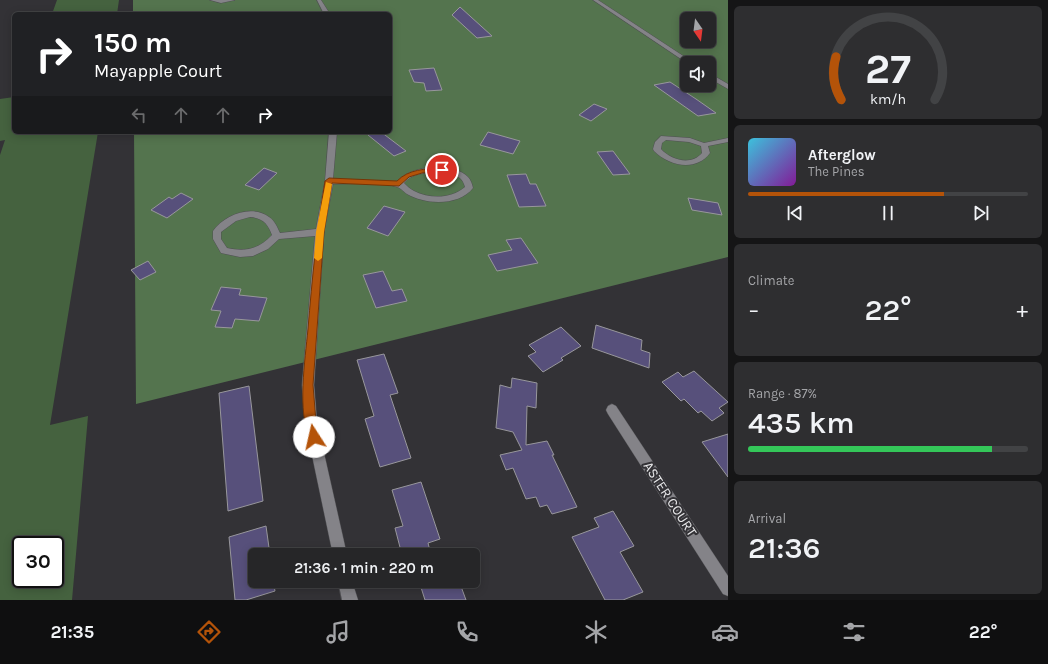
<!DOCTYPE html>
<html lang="en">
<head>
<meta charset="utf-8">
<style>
	body { margin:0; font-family:Karla,sans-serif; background:#2e2e30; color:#f1f3f6; height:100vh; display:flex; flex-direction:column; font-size:15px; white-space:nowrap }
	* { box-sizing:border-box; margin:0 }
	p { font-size:13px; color:#a4a5a8 }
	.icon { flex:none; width:22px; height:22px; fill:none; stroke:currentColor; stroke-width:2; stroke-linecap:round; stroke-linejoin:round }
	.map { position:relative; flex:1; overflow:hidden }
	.sheet { display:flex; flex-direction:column; gap:6px; padding:6px; background:#151516; width:320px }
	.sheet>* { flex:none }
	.top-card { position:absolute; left:12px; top:12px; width:380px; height:122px; border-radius:6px; box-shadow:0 2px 10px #0003,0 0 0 1px #424345; background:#202124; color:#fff; overflow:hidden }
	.needle { width:26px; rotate:166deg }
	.buttons { position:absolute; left:680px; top:12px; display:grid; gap:8px }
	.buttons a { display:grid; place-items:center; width:36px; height:36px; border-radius:6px; background:#262628; box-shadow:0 2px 10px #0003,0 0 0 1px #424345; font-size:20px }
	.speed { position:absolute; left:12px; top:536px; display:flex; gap:8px; font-size:20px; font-weight:700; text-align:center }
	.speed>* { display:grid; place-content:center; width:52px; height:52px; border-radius:50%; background:#262628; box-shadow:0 2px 10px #0003,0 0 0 1px #424345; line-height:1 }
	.speed .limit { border:2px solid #111; border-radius:6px; background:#fff; color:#111 }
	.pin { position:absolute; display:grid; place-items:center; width:34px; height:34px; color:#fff; margin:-17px; border:2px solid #fff; border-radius:50%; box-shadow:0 1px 4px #0007 }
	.me { position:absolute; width:44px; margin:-22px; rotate:350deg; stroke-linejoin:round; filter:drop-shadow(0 0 3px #0008) }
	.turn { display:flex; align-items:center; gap:14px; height:84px; padding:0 16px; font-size:18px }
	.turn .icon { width:52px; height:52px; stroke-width:2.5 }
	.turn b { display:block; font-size:28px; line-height:34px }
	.lanes { display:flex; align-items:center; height:38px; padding:0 16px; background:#0003; justify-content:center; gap:20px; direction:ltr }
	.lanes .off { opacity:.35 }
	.big { font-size:30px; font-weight:600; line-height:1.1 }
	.sheet .widget { flex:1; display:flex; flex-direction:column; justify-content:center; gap:6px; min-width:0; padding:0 14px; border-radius:6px; background:#2e2e30 }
	.sheet .dial { align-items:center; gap:0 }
	.dial svg { height:104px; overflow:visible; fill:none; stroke:#424345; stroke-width:7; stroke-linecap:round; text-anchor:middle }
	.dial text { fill:#f1f3f6; stroke:none }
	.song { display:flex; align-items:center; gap:12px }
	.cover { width:48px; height:48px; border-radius:6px; background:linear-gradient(135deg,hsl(190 70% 55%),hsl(290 70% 35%)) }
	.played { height:4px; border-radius:2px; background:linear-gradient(90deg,#b45309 70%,#424345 70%) }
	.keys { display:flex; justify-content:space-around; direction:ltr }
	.heat { display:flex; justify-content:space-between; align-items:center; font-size:22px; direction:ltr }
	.charge { height:6px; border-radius:3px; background:linear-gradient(90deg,#34c759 87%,#424345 0) }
	.trip { position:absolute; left:248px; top:548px; width:232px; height:40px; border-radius:6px; background:#262628; box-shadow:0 2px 10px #0003,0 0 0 1px #424345; font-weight:600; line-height:40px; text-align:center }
	.dock { display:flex; height:64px; justify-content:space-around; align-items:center; background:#0f0f10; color:#a4a5a8 }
	.dock .icon { width:28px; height:28px }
	.dock .current { color:#b45309 }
	.dock b { font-size:18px; color:#f1f3f6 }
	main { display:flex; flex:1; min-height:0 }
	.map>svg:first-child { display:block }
	.green { fill:#45623f; fill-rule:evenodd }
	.forest { fill:#54744e; fill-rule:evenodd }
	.building { fill:#57507b; stroke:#98979c }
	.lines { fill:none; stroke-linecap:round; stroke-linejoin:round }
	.minor-casing { stroke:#505053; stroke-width:1 }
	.tertiary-casing { stroke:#505053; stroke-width:1 }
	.minor { fill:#848388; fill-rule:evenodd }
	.tertiary { fill:#848388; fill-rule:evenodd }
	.route { fill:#b45309; stroke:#753606 }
	.slow { fill:#f59e0b }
	.labels { text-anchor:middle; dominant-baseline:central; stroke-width:4; stroke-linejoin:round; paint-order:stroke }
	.near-street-label { font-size:14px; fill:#e8e8ea; stroke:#333236 }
</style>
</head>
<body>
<main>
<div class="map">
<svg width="728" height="600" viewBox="0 0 728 600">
	<rect width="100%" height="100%" fill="#333236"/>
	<path class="green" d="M57,0h62l-2,14h-65z
		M14,97v35h84l-48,293 38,-9 -16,184h-72v-445l5,-15 -5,1v-42zM21,545h34v34h-34z"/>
	<path class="forest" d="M133,0h595v257l-592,147 -2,-272h256v-118h-257zM687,19h22v22h-22zM687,63h22v22h-22z"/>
	<path class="building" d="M460,7l32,29 -15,2 -25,-23z
		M434,68l8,22 -16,1 -2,-8 -10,-1 -5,-12z
		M670,82l26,17 20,14 -18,3 -44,-31z
		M594,104l13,5 -16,12 -12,-6z
		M370,132h11l25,19 -12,5 -26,-21z
		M488,132l32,9 -7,13 -33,-9z
		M613,151l17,23 -17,1 -16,-23z
		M264,168l13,5 -18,17 -14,-5z
		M526,174l4,10h6l10,22 -27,1 -12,-32z
		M181,193l12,6 -26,19 -16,-8 18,-13 3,2z
		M688,198l30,5 4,12 -30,-5z
		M384,206l21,6 -17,24 -21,-8z
		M521,238l17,25 -41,8 -9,-16 24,-5 -6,-10z
		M148,261l8,11 -16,8 -9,-10z
		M383,271l9,20 10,-2 5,12 -31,7 -13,-33z
		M221,287l20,2 -2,6 28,3 -8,23 -24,-2 -3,9 -17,-1 6,-16 -10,-1z
		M596,325l46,15 -1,10 9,3 -1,15 -57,-20z
		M561,327l20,19 -20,12 2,2 -20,12 -15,-16 8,-4 -7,-7z
		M384,354l14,39 -8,2 21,63 -31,9 -15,-48 9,-3 -17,-56z
		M694,371l34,31 -9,6 5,5 -12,8 -11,-10 -3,2 -14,-14 -3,2 -19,-19 16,-10 5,5z
		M512,378l25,5 -1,25 -9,-2 -1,39 21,-4 7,14h-2l25,52 -25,7 -5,-9 -7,2 -4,-10 -10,2 -13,-31 -7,2 -6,-15 22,-5 -9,-18 -17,-4 4,-43 11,3z
		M249,386l14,115 -35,10 -9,-118z
		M728,434v43l-26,-35z
		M421,482l19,57 -12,4 3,12h-29l-7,-27 8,-2 -11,-36z
		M613,511l21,35 -14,6 23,40 -20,8h-18l-33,-63 27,-10 -5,-9z
		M266,526l4,29h-15v26h18l2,10 -29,9h-11l-6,-63z
		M419,581h40l7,19h-41z"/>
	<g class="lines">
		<defs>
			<path id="minor" d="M210,0h25l-14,3z
				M317,0h4l9,14h-6z
				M329,132h8l-4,47 64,3c12,-17 57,-20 71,-5 3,3 4,7 5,11 -14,18 -47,17 -66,6 -3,-2 -6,-6 -10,-7 -13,-5 -49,-3 -64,-3l-9,48 -10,153 3,37 30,133h-14l-28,-133 -3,-37 13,-149 -36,3 -11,10 -15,7 -13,1 -19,-4 -8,-14v-8c11,-16 39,-27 56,-14 6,4 8,10 11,16l36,-4 9,-48zM438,172c12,1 24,2 27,15 -14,12 -35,12 -51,4 -4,-2 -7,-5 -10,-8 8,-10 21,-10 34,-11zM250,217c13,1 18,7 22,18 -13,14 -26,17 -45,13l-6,-9v-7l15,-11z
				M661,136l29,2 14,5 24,-5v4l-20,4 2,7c-14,19 -41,13 -56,-2l-1,-2 2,-7zM666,140l23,2 12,4 1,7c-11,13 -31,7 -41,-4l1,-6z
				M612,404l4,2 112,170v20l-5,-2 -115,-180 -2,-4 2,-4z
				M338,581h14l6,19h-16z"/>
			<path id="tertiary" d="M593,0h5l96,63h-7z
				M709,73l19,11v5l-19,-11z"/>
		</defs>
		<use href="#minor" class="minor-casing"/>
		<use href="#tertiary" class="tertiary-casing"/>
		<use href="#minor" class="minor"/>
		<use href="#tertiary" class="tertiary"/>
	</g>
	<path class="route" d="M442,168l4,2 -1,1 -23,2 -13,4 -10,9 -67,-3 -8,49 -11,153 3,37 4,15 -2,4 -4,1 -4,-1c-13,-31 -5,-80 -2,-112 4,-50 9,-99 17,-148l4,-3 68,3c12,-12 28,-12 45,-13z"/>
	<path class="slow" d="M326,182l6,2 -8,48 -2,26 -4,3 -4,-3 2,-26z"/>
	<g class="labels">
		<g class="near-street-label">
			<text transform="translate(670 499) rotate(57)">ASTER COURT</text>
		</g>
	</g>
</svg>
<div class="buttons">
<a><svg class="needle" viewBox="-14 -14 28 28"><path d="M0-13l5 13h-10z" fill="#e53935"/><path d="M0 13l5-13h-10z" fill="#a4a5a8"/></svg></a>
<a><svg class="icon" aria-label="sound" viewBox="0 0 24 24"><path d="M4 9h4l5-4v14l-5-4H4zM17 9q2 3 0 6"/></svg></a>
</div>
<div class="speed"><div class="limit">30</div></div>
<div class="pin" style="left:442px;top:170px;background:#d93025"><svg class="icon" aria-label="arrive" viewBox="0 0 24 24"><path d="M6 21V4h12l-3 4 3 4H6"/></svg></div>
<svg class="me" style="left:314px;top:437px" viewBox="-20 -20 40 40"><circle r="19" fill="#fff"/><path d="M0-13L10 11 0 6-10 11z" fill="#b45309"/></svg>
<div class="trip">21:36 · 1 min · 220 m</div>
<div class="top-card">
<div class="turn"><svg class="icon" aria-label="right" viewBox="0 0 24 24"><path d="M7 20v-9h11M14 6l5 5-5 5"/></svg><div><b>150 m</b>Mayapple Court</div></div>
<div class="lanes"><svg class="icon off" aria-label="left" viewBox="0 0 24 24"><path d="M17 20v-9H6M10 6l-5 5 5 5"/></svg><svg class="icon off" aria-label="ahead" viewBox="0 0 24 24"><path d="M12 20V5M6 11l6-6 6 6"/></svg><svg class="icon off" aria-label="ahead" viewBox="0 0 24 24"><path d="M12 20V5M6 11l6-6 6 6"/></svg><svg class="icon" aria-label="right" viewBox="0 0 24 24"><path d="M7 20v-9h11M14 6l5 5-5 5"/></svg></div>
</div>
</div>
<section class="sheet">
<div class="widget dial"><svg viewBox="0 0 100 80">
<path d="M14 69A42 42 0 1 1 86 69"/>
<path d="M14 69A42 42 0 0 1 10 36" stroke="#b45309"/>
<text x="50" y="56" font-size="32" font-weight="700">27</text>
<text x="50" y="72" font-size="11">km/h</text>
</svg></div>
<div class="widget">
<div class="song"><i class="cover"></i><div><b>Afterglow</b><p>The Pines</p></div></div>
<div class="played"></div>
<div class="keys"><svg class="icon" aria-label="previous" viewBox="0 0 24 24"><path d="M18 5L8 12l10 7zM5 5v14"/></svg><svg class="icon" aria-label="pause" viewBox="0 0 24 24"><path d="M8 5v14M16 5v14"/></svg><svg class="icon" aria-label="next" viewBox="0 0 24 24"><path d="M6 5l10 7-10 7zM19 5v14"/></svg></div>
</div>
<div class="widget"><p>Climate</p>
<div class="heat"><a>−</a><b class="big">22°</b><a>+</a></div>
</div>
<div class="widget"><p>Range · 87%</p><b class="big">435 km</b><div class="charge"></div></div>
<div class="widget"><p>Arrival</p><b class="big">21:36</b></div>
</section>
</main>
<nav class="dock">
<b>21:35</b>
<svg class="icon current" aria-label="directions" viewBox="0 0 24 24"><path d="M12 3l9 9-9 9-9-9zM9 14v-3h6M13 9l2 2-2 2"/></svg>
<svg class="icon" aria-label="music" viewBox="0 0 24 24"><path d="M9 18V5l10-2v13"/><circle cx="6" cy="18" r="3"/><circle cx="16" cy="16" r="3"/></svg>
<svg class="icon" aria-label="phone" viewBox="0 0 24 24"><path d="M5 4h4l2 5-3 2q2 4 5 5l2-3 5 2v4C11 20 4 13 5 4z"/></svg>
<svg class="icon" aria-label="climate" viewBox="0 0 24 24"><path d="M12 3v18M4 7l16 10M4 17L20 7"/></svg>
<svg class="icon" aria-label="car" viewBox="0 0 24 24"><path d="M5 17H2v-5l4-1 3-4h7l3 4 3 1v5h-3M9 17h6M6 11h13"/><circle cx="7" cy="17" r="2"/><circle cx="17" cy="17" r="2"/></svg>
<svg class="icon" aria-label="filters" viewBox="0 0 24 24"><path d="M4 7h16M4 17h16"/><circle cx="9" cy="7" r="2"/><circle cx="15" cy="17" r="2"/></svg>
<b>22°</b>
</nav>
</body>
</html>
